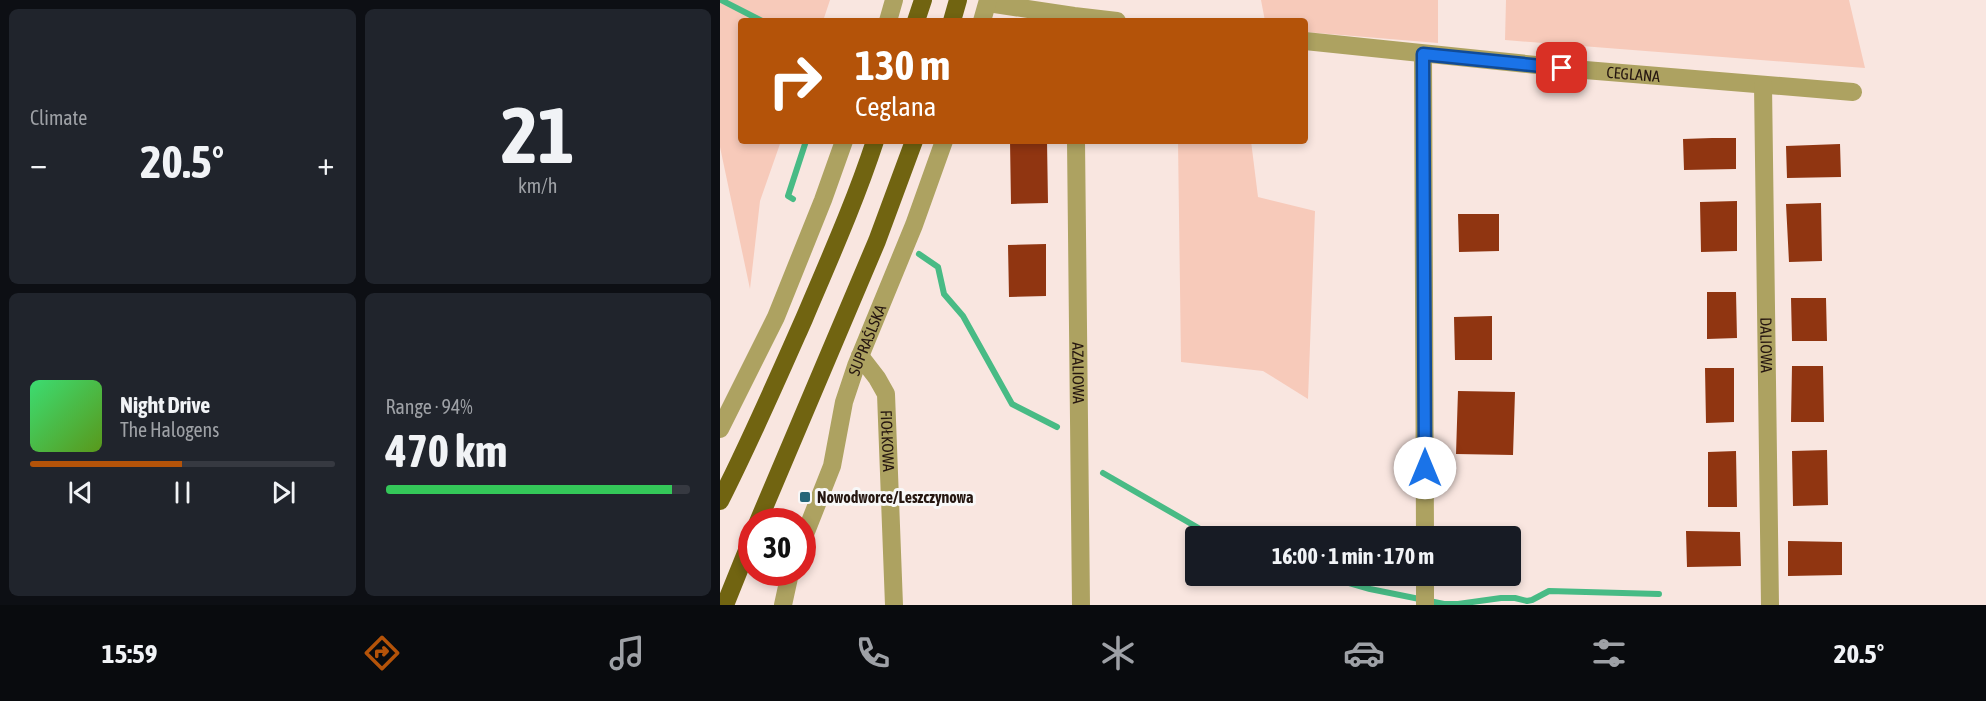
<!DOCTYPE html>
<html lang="en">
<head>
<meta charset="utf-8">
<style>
	body { margin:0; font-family:"Asap Condensed",sans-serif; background:#20242c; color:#f1f3f6; height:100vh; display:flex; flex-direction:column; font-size:22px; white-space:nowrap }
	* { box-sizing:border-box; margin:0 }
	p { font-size:20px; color:#9ea1a6 }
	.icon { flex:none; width:33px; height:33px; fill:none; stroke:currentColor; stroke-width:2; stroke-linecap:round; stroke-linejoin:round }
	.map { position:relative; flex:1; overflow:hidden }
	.side { display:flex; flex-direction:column; gap:9px; padding:9px; background:#0d0f14; width:720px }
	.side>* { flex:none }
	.top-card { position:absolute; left:18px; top:18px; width:570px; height:126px; border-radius:6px; box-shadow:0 3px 9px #0003; background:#b45309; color:#fff; overflow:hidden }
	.speed { position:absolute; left:18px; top:508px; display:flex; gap:12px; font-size:30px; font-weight:700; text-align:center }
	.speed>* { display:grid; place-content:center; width:78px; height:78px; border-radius:50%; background:#171b24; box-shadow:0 3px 9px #0003; line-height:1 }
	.speed .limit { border:9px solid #d22; background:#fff; color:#111 }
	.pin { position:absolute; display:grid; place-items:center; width:51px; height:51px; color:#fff; margin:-26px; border-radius:12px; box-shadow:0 3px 9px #0006 }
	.me { position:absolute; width:66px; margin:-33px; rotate:0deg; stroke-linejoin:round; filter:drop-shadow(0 0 4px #0008) }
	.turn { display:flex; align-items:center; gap:21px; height:126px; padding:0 18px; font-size:27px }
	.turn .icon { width:78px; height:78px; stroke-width:2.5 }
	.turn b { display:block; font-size:42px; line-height:51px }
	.big { font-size:45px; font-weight:700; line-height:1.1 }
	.side .tile { flex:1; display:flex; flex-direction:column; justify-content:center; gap:9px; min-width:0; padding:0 21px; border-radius:9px; background:#20242c }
	.side .dial { align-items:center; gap:0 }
	.dial b { font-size:78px; line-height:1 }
	.song { display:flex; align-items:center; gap:18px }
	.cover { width:72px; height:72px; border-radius:9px; background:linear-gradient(135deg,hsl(140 70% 55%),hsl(90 70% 35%)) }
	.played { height:6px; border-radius:3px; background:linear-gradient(90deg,#b45309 50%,#363941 50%) }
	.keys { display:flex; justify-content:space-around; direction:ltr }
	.heat { display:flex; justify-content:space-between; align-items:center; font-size:33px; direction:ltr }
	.charge { height:9px; border-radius:4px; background:linear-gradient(90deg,#34c759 94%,#363941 0) }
	.side .tiles { flex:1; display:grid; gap:9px; grid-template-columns:repeat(2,1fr) }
	.trip { position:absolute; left:465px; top:526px; width:336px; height:60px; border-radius:6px; background:#171b24; box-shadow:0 3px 9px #0003; font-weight:700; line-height:60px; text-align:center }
	.tabs { display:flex; height:96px; justify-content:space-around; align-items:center; background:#090b0e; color:#9ea1a6 }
	.tabs .icon { width:42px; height:42px }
	.tabs .current { color:#b45309 }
	.tabs b { font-size:27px; color:#f1f3f6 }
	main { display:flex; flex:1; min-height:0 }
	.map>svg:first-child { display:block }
	.green { fill:#f7caba }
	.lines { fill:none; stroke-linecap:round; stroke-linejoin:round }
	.stream { stroke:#48bb85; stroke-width:6 }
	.building { fill:#903511 }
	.minor { stroke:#ada261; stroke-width:18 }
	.major { stroke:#716411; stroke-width:18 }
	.route-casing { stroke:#114b97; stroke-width:15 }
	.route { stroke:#1a73e8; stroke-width:10 }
	.poi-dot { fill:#246679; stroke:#f8f8f8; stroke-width:2 }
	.labels { text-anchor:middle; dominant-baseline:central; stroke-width:6; stroke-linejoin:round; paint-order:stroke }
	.street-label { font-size:16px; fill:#251610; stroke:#f8f8f8 }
	.poi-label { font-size:16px; font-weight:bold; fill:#251610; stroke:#f8f8f8; text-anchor:start }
</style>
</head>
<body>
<main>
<section class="side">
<div class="tiles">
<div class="tile"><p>Climate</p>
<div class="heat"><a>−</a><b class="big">20.5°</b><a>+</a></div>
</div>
<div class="tile dial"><b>21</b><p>km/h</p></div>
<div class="tile">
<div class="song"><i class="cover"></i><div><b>Night Drive</b><p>The Halogens</p></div></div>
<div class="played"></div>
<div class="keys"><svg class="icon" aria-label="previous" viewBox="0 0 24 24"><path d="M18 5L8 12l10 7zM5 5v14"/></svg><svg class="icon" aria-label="pause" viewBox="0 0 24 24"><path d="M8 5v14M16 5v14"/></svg><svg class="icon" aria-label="next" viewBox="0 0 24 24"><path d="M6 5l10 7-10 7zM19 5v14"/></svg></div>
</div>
<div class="tile"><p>Range · 94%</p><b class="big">470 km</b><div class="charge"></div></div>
</div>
</section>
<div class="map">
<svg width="1266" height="605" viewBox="0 0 1266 605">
	<rect width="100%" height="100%" fill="#f9e6e0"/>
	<path class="green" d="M0,0h110l-7,21h-82v120h40l-21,60 -10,88 -30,-142z
		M541,0h177v43l-133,-11v-11h-40z
		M786,0h343l16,68 -360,-28z
		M458,141h73l7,56 57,14 -7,188 -45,-28 -82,-9z"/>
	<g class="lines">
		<path class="stream" d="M1,0l41,21
			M73,199l-5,-3 18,-55
			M199,254l19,13 6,27 19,22 49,88 45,23
			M383,473l111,64
			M605,576l45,13 74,15h14l43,-6h14l12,3 5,-1 17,-9 110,3"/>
	</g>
	<path class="building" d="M992,138h24v31l-52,1 -1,-31z
		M290,141h37l1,62 -37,1z
		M1120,144l1,33 -54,1 -1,-32z
		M1017,201v50l-36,1 -1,-50z
		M1101,203l1,58 -33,1 -3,-58z
		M738,214h41v37l-40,1z
		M326,244v52l-37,1 -1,-52z
		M987,292h29l1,46 -30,1z
		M1071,298h35l1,43h-35z
		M772,316v44h-37l-1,-43z
		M1072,366h31l1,56h-33z
		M985,368h29v54l-28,1z
		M738,391l57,1 -2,63 -57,-1z
		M1107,450l1,55 -35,1 -1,-55z
		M1016,451l1,56h-29v-55z
		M966,531l54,1 1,34 -54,1z
		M1068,541l54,1v33l-54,1z"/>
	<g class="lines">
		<g class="minor">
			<path d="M268,3l86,13 43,5"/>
			<path d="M168,21l6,-21"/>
			<path d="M262,21l6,-21"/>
			<path id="s1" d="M585,41l280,29 268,22"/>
			<path d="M703,54l2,483"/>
			<path id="s2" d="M1043,85l7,520"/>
			<path id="s3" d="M356,141l5,464"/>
			<path id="s4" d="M140,356l17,22 9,16 8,211"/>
			<path d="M0,429l56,-112 47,-117 21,-59"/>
			<path id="s5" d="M82,542l30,-76 12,-64 12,-36 58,-141 30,-84"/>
			<path d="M705,576v29"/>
			<path d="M63,605l7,-32"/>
		</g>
		<path class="major" d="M196,21l7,-21
			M232,21l6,-21
			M0,501c30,-59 57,-121 84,-182 25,-59 51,-117 71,-178
			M38,522l119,-281 37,-100
			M5,605l27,-67"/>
	</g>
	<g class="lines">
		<defs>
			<path id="route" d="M705,468l-2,-414 139,14"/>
		</defs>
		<use href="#route" class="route-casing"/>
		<use href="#route" class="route"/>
	</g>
	<rect class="poi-dot" x="79" y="491" width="12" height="12" rx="3"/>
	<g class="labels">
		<g class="street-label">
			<text stroke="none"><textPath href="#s1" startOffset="330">CEGLANA</textPath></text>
			<text stroke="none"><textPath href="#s5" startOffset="213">SUPRAŚLSKA</textPath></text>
			<text stroke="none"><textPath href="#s2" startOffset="260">DALIOWA</textPath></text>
			<text stroke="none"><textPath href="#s3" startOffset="232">AZALIOWA</textPath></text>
			<text stroke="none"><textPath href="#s4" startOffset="93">FIOŁKOWA</textPath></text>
		</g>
		<g class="poi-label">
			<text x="97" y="497">Nowodworce/Leszczynowa</text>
		</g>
	</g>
</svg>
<div class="speed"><div class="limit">30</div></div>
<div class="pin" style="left:842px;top:68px;background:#d93025"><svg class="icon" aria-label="arrive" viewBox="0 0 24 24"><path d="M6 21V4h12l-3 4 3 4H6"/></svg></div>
<svg class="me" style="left:705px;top:468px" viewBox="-20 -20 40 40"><circle r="19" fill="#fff"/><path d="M0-13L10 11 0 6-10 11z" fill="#1a73e8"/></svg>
<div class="trip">16:00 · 1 min · 170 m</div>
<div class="top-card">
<div class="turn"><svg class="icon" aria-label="right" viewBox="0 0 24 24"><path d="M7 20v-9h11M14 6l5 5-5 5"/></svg><div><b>130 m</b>Ceglana</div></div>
</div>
</div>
</main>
<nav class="tabs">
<b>15:59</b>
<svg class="icon current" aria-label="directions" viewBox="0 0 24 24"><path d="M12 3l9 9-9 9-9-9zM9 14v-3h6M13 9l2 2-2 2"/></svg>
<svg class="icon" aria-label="music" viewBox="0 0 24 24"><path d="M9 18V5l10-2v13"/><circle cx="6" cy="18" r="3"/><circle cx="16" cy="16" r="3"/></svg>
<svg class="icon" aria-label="phone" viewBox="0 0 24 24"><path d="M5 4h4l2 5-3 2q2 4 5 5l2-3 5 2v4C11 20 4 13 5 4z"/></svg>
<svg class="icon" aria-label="climate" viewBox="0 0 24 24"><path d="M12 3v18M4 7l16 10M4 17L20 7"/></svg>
<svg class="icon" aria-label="car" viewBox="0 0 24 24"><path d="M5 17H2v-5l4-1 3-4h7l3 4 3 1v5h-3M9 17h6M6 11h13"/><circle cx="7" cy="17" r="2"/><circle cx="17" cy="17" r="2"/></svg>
<svg class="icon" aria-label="filters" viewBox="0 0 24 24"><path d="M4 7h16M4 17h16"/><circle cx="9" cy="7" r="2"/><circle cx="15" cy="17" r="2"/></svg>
<b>20.5°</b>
</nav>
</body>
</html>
